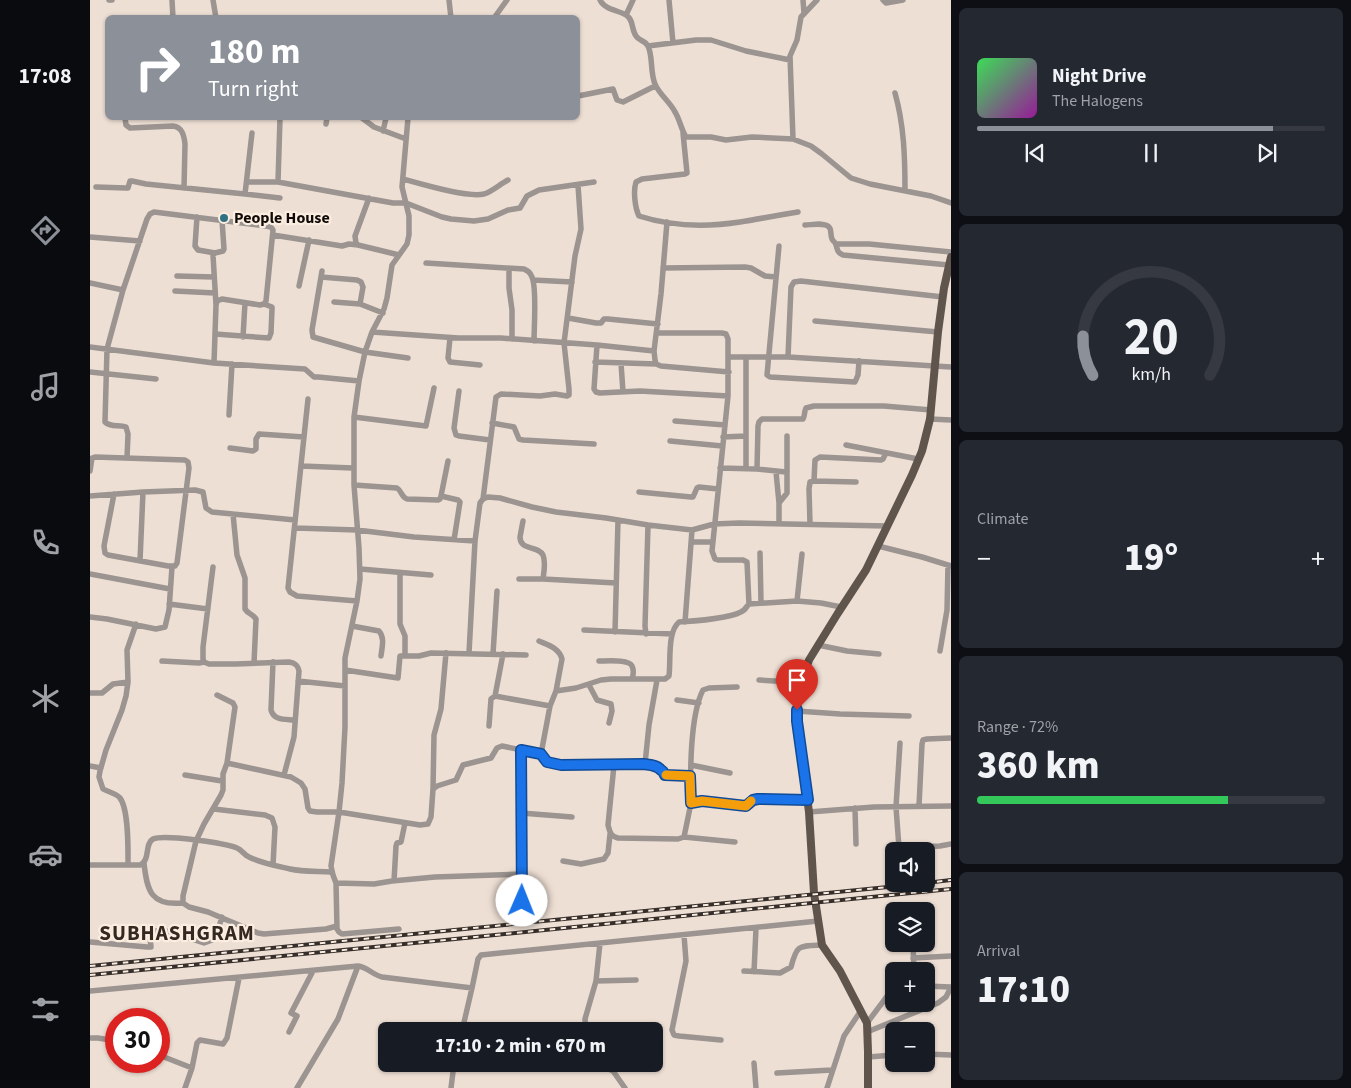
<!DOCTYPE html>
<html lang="en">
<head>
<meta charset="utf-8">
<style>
	body { margin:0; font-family:"Source Sans 3",sans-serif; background:#242831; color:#f1f3f6; height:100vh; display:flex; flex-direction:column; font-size:19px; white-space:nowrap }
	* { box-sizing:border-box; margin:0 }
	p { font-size:16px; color:#9ea1a6 }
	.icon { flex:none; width:28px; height:28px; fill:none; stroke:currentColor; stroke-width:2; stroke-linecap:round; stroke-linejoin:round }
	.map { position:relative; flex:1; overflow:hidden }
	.drawer { display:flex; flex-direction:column; gap:8px; padding:8px; background:#0d0f14; width:400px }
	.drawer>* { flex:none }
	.guide { position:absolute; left:15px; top:15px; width:475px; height:105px; border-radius:8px; box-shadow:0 1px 4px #0004; background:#8c9099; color:#fff; overflow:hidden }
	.buttons { position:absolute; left:795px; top:842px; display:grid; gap:10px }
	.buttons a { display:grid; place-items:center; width:50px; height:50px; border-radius:8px; background:#171b24; box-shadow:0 1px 4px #0004; font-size:25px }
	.speed { position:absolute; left:15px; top:1008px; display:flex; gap:10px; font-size:25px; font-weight:700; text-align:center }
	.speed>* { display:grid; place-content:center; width:65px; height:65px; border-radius:50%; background:#171b24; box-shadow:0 1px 4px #0004; line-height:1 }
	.speed .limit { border:8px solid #d22; background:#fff; color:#111 }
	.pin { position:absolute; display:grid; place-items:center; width:42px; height:42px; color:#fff; margin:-51px -21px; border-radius:50% 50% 50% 0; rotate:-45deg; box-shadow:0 0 5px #0007 }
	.pin .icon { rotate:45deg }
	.me { position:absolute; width:55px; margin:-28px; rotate:1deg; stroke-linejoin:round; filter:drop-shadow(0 0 4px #0008) }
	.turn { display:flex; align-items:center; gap:18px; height:105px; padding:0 20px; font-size:22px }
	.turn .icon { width:65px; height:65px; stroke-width:2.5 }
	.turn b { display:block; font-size:35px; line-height:42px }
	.big { font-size:38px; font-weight:800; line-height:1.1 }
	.drawer .card { flex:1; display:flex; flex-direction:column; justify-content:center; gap:8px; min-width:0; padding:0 18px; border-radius:8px; background:#242831 }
	.drawer .dial { align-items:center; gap:0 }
	.dial svg { height:130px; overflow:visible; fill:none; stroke:#363941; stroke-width:7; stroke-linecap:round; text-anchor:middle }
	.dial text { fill:#f1f3f6; stroke:none }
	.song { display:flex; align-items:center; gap:15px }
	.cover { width:60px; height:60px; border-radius:8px; background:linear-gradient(135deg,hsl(130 70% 55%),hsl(300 70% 35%)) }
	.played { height:5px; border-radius:2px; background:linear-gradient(90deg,#8c9099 85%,#363941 85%) }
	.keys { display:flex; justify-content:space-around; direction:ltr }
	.heat { display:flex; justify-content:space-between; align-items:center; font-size:28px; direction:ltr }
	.charge { height:8px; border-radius:4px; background:linear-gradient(90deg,#34c759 72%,#363941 0) }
	.trip { position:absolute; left:288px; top:1022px; width:285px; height:50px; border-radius:8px; background:#171b24; box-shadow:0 1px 4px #0004; font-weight:800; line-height:50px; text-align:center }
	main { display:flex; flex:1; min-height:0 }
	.dock { display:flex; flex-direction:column; width:90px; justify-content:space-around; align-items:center; background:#090b0e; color:#9ea1a6 }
	.dock .icon { width:35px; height:35px }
	.dock .current { color:#8c9099 }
	.dock b { font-size:22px; color:#f1f3f6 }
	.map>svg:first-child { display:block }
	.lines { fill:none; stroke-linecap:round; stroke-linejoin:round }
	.minor { stroke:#9b9490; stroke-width:5.5 }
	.major { stroke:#5f554c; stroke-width:8 }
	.rail-casing { stroke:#352e2a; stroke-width:4 }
	.rail { stroke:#fcede1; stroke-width:2; stroke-dasharray:5.5; stroke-linecap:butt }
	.route-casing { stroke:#114b97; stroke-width:12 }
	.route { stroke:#1a73e8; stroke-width:9 }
	.slow { stroke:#f59e0b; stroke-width:9 }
	.poi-dot { fill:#2f7183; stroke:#fcede1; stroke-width:2 }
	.labels { text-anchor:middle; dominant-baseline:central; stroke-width:4.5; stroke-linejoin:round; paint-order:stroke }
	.poi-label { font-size:16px; font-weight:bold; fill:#100b08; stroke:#fcede1; text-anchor:start }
	.district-label { font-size:21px; font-weight:bold; letter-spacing:1px; fill:#342920; stroke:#fcede1 }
</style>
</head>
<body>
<main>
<nav class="dock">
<b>17:08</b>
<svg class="icon current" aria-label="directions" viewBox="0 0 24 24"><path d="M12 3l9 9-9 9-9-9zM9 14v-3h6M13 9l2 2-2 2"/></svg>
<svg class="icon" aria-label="music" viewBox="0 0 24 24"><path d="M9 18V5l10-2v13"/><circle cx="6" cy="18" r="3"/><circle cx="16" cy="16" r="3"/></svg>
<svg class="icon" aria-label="phone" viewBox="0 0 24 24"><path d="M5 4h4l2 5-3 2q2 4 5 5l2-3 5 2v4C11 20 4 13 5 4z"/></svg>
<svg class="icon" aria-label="climate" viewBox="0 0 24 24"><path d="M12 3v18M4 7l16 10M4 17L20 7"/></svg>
<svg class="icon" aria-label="car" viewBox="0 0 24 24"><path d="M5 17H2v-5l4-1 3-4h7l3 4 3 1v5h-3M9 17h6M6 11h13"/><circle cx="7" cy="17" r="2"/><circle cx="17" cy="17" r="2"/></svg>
<svg class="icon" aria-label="filters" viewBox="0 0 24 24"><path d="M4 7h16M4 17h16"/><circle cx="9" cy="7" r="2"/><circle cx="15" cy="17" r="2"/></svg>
</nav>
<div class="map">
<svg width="861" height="1088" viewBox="0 0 861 1088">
	<rect width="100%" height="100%" fill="#eedfd4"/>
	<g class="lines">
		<path class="minor" d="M19,0h3
			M82,0l1,18
			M123,0l3,18
			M359,0l2,18
			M510,0c5,10 18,10 26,15 8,5 5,14 10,21 3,5 9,4 12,10 5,10 2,26 7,38 4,10 15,18 20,28 5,8 6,17 11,25h25l15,3 26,-3 41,2 18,7 11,8 29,24 19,6 61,12 20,7
			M579,0l4,43
			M713,0l1,13
			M793,0l3,3 17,-3
			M536,15l7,-15
			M404,18l13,-18
			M558,46l48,-6h15l35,11 44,9
			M805,93c9,32 10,64 10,97
			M488,96l35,-7 4,11 6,2 32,-16
			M35,118l1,7 4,3 43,-2c9,1 11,9 12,18l-1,44
			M272,118l12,9 32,12
			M236,124l1,-6
			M293,131l3,-13
			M593,133l4,40 -2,1 -43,5 -6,3c-3,9 -1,26 3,34 31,10 68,11 101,6 19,-3 38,-7 58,-10
			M703,139l-3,-83 7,-16 4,-23 16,-17
			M313,179c18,5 64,19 81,15 9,-3 16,-10 24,-14
			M157,182h31l115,21h13l36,14 9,2 23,2 14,-2 20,-9 12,-2 7,-12 12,-6 55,-8
			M188,182l2,-64
			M6,187l30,1h2l2,-7h2l14,3 99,10 35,4
			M155,194l7,-61
			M279,198l-14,38 1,7 2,2 41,10
			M107,217l-2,29 3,4 17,3
			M715,225c6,0 20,-3 24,2 3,3 1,8 3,12 2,4 3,2 4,6 2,6 1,7 7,10l106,10
			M183,235l69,11 7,-2 9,1
			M0,237l50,4
			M746,244h33l82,8
			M689,246l-12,129 3,2 85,5 3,-7 1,-14
			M336,263l98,6c4,2 6,3 8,8 5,11 2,50 2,64
			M419,268v20l3,22v29
			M573,268l82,-1 6,1 14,8 11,1
			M232,271l-10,59 1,7 52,15 43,6
			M87,276l37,1
			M231,277l36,3 4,2 2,5 -3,17
			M443,280l39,2
			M0,283l33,7
			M209,286l10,-46
			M85,291l40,2
			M244,302l26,2 23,9
			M126,305l-3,-50 2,-2 8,-2 1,-2 -2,-29
			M478,318l28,5h5l3,-4h4l50,5
			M725,321l123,11
			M282,332l86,6h43l96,7 57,6 7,-57 6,-72
			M125,334l54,4 2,-5 1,-24v-2l-8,-3
			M153,337l2,-34
			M360,338l-2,20 2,4 30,3
			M507,345l-3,44 2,3 4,1 40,-2 88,5
			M0,347l124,16 91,6 9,8h4l41,4
			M564,351l1,9 1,4 5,2 68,6
			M639,357h59l163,10
			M698,357l3,-70 3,-5 7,-1 142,16
			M505,362l61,2
			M531,363l2,29
			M0,372l66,7
			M369,391l-5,37 2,7 3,1 31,4
			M218,399l-20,189 2,4 7,4 60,5
			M139,415l3,-51
			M264,417l72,9 8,-38
			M840,419l21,1
			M585,421l50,4
			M402,423l22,4 5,12 4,1 71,4
			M633,437l23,-1
			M580,441l52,5
			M756,445l72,14
			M140,448l23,3 3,-2v-10l3,-5 45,3
			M37,458l1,-24 -2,-7c-7,-3 -15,1 -21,-5l2,-73 16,-59 24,-71 3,-5 4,-2 112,14 5,1 2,3 -7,71 -2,3 -4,1 -38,-6 -5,2 -1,4 -2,58
			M211,466l52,2
			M630,468l37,1 29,3
			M656,468v-111
			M667,469l1,-43 1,-4 3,-3h41c2,-3 1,-7 3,-11l8,-2h70l47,4
			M0,471l2,-13 3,-1 90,3 3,2 1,6 -12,95 -2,3h-7l-60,-11 -3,-2 -1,-7 10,-52
			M686,472l3,31v21
			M724,481l1,-21 5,-3 61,3 2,-1 3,-6
			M264,485l43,3c5,3 4,9 10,11l31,1 2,-1 1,-3 7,-35
			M549,492l52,5h2l4,-9 2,-1 19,2
			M0,496l53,-4 52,-2 8,2 3,16 6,4 83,8
			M351,496l17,4 2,2 -6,38
			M393,499l13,-102 5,-3 39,2 15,-2 12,2 2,-1v-6l-5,-46 11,-87 6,-27 -3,-44
			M689,503l8,-10v-57
			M143,514l4,41 8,23v31c3,5 8,5 11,10l-2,44
			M433,521c-1,5 -2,11 -3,16 0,14 18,8 23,18 3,7 1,16 0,24
			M720,524l-1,-35 1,-7 4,-1 42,1
			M205,528l62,2 57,7 61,4 5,-38 3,-4 5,-2 12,1 32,9 24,5 50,6 42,7 44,5 22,-6 25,-1 148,3
			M602,542h21
			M788,546l44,11 29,9
			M670,553l1,50
			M50,561l3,-69
			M123,567l-10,80v12l1,3 5,2h27l53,-2c6,1 9,3 10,9l-5,66 -10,38
			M270,569l71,6
			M310,573v51l5,12v20
			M0,574l80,15
			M429,579h24l73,4
			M707,601l5,-47
			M79,604l39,5
			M659,604l48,-3 24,2 20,4
			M0,617l17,2 49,10 9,-2 4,-17 3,-43
			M595,622l7,-92
			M262,626l27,5c6,7 3,16 2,25
			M494,630l88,4
			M525,632l3,-112
			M556,634l-1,-8 3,-101
			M449,641c9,4 20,7 23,18l-6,32 -6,15 -9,48
			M728,645l29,6 32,3
			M850,651l7,-41 1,-45
			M379,653l6,-112
			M403,654l4,-63
			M72,661l37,2 5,-1
			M509,661c8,0 30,-2 33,5 2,4 1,10 0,13
			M183,662l-2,48c3,11 14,9 24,10
			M255,670l53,8 2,-22h19l12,-3 95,2
			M669,680l15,1h28
			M208,681l47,5
			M499,685l8,15 14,4 1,7 -3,12
			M466,691l20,-3 25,-8 10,-1h54l4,-3c2,-15 -2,-44 10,-54 15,-1 54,-3 65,-12 2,-2 3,-4 5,-6l-2,-42 -4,-2h-25l-3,-1 -3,-8 16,-155v-57l-2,-5 -4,-1h-65
			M0,693h12l11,-9 15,-2
			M127,695l16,8 2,4 -8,56 -4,11v16l-2,5 -17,29 -8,17 -13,55v7l6,4 19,5 50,21 6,1 62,-5 11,-3
			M405,696l8,-42
			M587,700l22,3
			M707,711l43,3 69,2
			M399,726l2,-27 4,-3 55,10
			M431,751l1,163
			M137,763l64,14 10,6 4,6 3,19 2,3 7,1h22l81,13 8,-1 3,-7 2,-28 4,-3 19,-6 7,-15 28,-7 6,-10 5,-2 39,8 6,8 14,3 84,-1c5,1 12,1 16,6 2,1 3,3 4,5l25,1
			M555,764l4,-39 8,-45
			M524,765l-6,60c2,7 2,11 10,13l60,1 6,-2 7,-34 11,-2 44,5 7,-6 5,-1 50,1
			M601,765l39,8
			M0,766l11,2
			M95,775l37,6
			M343,789l1,-54 7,-26 5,-56
			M601,803c-1,-29 -1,-88 12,-113l6,-2 28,-1
			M829,806l3,-62 1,-4 4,-1 24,-1
			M765,808l1,36
			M124,809l51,6 7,3 3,9 -2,38
			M719,812l65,-5 77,-1
			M431,813l51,4
			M594,837l51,5
			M800,848l50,-2 11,-2
			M809,848l-3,-41 4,-64
			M473,861l18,3 23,-5 4,-6 2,-19
			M54,863c3,28 7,43 39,40
			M0,865h50c11,-5 4,-21 13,-26 11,-5 72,4 84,9 5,2 7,7 12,9 12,6 28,9 41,12 13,3 28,2 42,3
			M38,865c0,-15 1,-55 -8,-67 -4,-5 -12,-6 -17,-9l-4,-12 1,-6 6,-21 16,-40 4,-14 2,-14 -1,-32 9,-26
			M304,881l2,-35 1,-3 4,-1 4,-19
			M246,883l38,1 18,-3 43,-4 87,-3
			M309,929l-57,5 -3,-2 -2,-3 -1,-46 -3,-8 -2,-9 8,-54 3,-29 3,-56v-69l12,-57 3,-22 -1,-31 -5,-63v-68l5,-36 6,-29 7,-20 12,-23 3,-11 5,-33 15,-21 2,-9v-19l-7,-29 6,-69
			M594,935l2,26 -14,69 2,5 5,1 42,4
			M0,942l57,5h4l-1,-10 5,-6 8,-1 41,13 11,-4 7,-22
			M823,944l1,27
			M823,958l38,-2
			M268,966c9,1 15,9 24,11l90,11
			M654,971l36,2 11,-6c6,-23 8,-21 31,-22
			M664,972l2,-44
			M506,981l40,-1
			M836,986l24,1
			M0,991l268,-25 -20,53 -41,69
			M777,1023l27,-36
			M372,1031l10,-43 6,-29 3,-4 337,-34
			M496,1031l-1,-12 11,-38 4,-38
			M199,1032l8,-16 -6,-3 22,-42
			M777,1032l71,-29 8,-6 5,-10
			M0,1038h8l18,3
			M836,1054l25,1
			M69,1055l33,13
			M778,1057l26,-2
			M664,1063l2,25
			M508,1064l15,7 12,17
			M687,1073l55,-3
			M95,1088l7,-20 5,-25 3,-3 23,4 4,-6 12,-60
			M361,1088l3,-24
			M737,1088l17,-52 16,-24"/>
		<path class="major" d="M778,1088v-36l-1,-29 -27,-52 -18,-26 -8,-52 -5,-81 -12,-91 1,-29 11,-32 29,-47 28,-43 46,-95 10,-24 8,-32 8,-87 6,-44 7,-31"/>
		<defs>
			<path id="rail" d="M836,883l25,-3
				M0,966l828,-82
				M0,975l365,-36 496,-50"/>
		</defs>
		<use href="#rail" class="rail-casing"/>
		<use href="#rail" class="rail"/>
	</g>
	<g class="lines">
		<defs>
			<path id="route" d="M432,901l-1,-151 20,4 6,8 14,3 83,-1c6,1 13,1 17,6 2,1 3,3 4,5l25,1 1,27 11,-2 44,5 7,-6 5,-1 50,1 -11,-79v-11"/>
		</defs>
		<use href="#route" class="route-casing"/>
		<use href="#route" class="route"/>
		<path class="slow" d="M576,775l24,1 1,27 11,-2 44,5 5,-5"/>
	</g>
	<circle class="poi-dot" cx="134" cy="218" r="5"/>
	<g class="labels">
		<g class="poi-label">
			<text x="144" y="218">People House</text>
		</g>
		<g class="district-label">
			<text x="87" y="933">SUBHASHGRAM</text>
		</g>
	</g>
</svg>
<div class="buttons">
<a><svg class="icon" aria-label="sound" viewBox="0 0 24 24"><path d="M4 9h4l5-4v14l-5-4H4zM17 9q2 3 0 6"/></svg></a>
<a><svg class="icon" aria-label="layers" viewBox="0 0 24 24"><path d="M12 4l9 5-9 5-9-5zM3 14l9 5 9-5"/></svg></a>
<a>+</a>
<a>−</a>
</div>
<div class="speed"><div class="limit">30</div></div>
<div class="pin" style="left:707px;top:710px;background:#d93025"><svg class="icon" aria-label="arrive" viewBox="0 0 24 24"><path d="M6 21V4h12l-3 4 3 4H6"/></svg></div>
<svg class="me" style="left:432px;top:901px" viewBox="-20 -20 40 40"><circle r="19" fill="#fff"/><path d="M0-13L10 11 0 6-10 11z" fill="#1a73e8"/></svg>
<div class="trip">17:10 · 2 min · 670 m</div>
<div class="guide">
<div class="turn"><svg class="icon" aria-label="right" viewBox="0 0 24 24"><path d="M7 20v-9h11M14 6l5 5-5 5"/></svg><div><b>180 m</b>Turn right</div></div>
</div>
</div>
<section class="drawer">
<div class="card">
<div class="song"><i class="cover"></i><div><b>Night Drive</b><p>The Halogens</p></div></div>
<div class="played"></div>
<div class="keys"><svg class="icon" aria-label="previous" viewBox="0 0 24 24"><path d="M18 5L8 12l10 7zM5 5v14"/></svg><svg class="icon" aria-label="pause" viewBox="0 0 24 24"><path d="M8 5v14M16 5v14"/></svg><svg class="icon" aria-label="next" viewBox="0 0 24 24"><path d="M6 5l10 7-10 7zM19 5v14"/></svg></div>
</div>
<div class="card dial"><svg viewBox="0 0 100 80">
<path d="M14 69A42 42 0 1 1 86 69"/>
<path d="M14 69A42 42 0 0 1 8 45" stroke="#8c9099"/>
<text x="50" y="56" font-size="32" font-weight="700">20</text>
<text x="50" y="72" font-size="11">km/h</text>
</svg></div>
<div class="card"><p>Climate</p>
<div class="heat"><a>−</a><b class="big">19°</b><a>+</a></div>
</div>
<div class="card"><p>Range · 72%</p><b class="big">360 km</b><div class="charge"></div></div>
<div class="card"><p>Arrival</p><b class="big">17:10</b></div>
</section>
</main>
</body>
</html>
